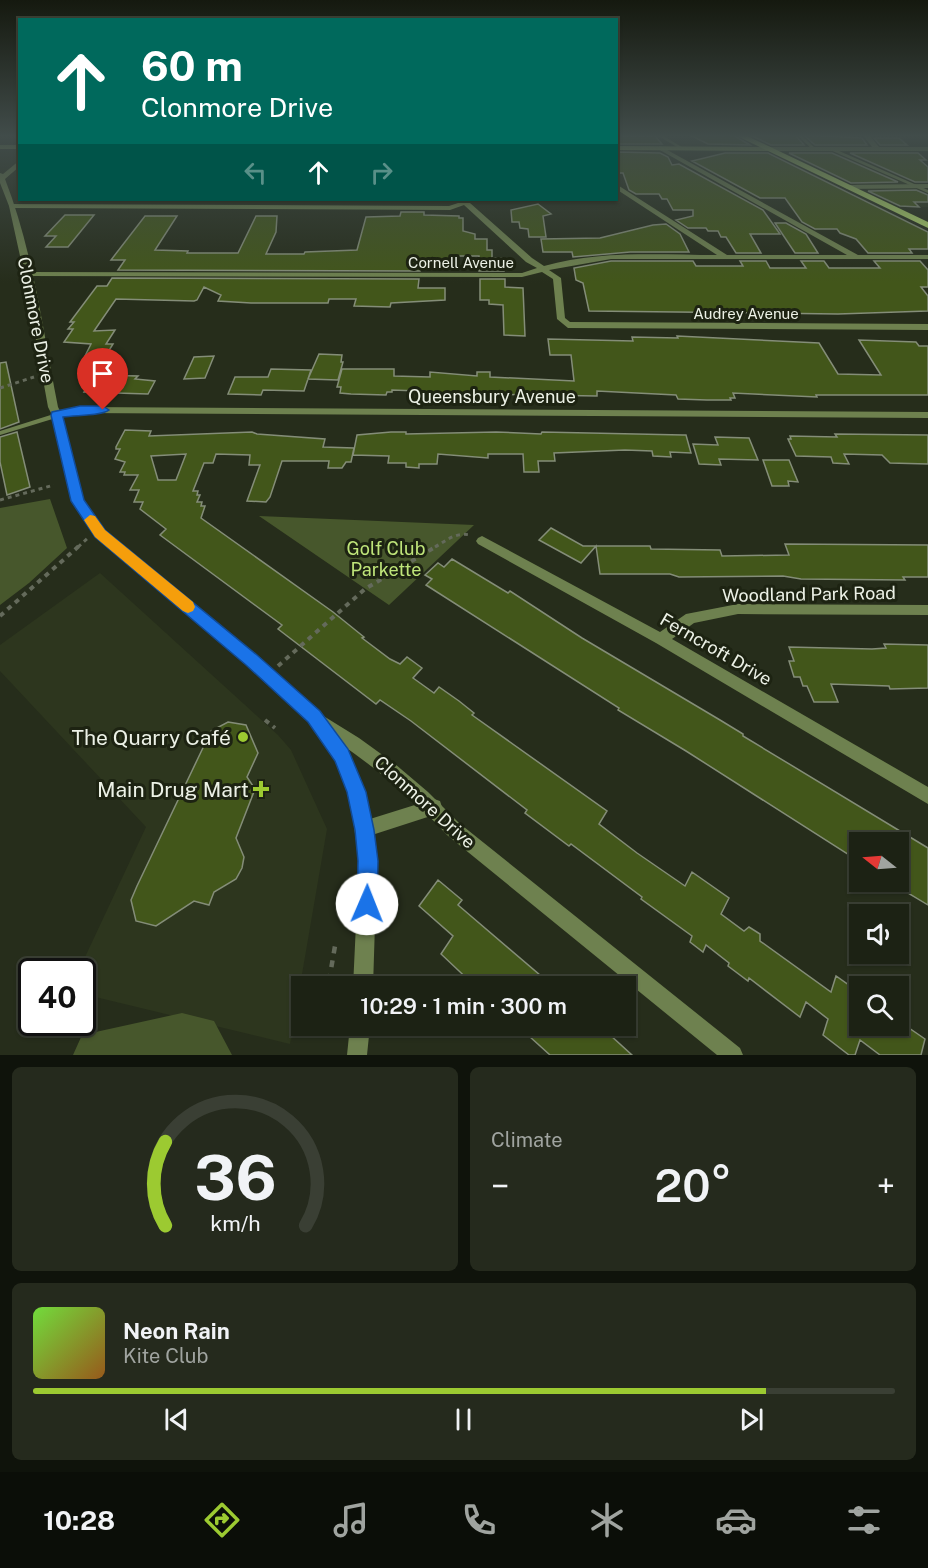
<!DOCTYPE html>
<html lang="en">
<head>
<meta charset="utf-8">
<style>
	body { margin:0; font-family:"Public Sans",sans-serif; background:#252a1d; color:#f1f3f6; height:100vh; display:flex; flex-direction:column; font-size:22px; white-space:nowrap }
	* { box-sizing:border-box; margin:0 }
	p { font-size:20px; color:#a0a4a0 }
	.icon { flex:none; width:33px; height:33px; fill:none; stroke:currentColor; stroke-width:2; stroke-linecap:round; stroke-linejoin:round }
	.map { position:relative; height:1055px; overflow:hidden }
	.panel { display:flex; flex-direction:column; gap:12px; padding:12px; background:#0f130b; flex:1 }
	.panel>* { flex:none }
	.hud { position:absolute; left:18px; top:18px; width:600px; height:183px; border-radius:0px; box-shadow:0 2px 4px #0004,0 0 0 2px #3a3f34; background:#00695c; color:#fff; overflow:hidden }
	.needle { width:39px; rotate:287deg }
	.controls { position:absolute; left:849px; top:832px; display:grid; gap:12px }
	.controls a { display:grid; place-items:center; width:60px; height:60px; border-radius:0px; background:#1c2214; box-shadow:0 2px 4px #0004,0 0 0 2px #3a3f34; font-size:30px }
	.speed { position:absolute; left:18px; top:958px; display:flex; gap:12px; font-size:30px; font-weight:700; text-align:center }
	.speed>* { display:grid; place-content:center; width:78px; height:78px; border-radius:50%; background:#1c2214; box-shadow:0 2px 4px #0004,0 0 0 2px #3a3f34; line-height:1 }
	.speed .limit { border:3px solid #111; border-radius:9px; background:#fff; color:#111 }
	.pin { position:absolute; display:grid; place-items:center; width:51px; height:51px; color:#fff; margin:-62px -26px; border-radius:50% 50% 50% 0; rotate:-45deg; box-shadow:0 0 6px #0007 }
	.pin .icon { rotate:45deg }
	.me { position:absolute; width:66px; margin:-33px; rotate:1deg; stroke-linejoin:round; filter:drop-shadow(0 0 4px #0008) }
	.turn { display:flex; align-items:center; gap:21px; height:126px; padding:0 24px; font-size:27px }
	.turn .icon { width:78px; height:78px; stroke-width:2.5 }
	.turn b { display:block; font-size:42px; line-height:51px }
	.lanes { display:flex; align-items:center; height:57px; padding:0 24px; background:#0003; justify-content:center; gap:30px; direction:ltr }
	.lanes .off { opacity:.35 }
	.big { font-size:45px; font-weight:600; line-height:1.1 }
	.panel .widget { flex:1; display:flex; flex-direction:column; justify-content:center; gap:9px; min-width:0; padding:0 21px; border-radius:9px; background:#252a1d }
	.panel .dial { align-items:center; gap:0 }
	.dial svg { height:156px; overflow:visible; fill:none; stroke:#3a3f34; stroke-width:7; stroke-linecap:round; text-anchor:middle }
	.dial text { fill:#f1f3f6; stroke:none }
	.song { display:flex; align-items:center; gap:18px }
	.cover { width:72px; height:72px; border-radius:9px; background:linear-gradient(135deg,hsl(100 70% 55%),hsl(30 70% 35%)) }
	.played { height:6px; border-radius:3px; background:linear-gradient(90deg,#9cca31 85%,#3a3f34 85%) }
	.keys { display:flex; justify-content:space-around; direction:ltr }
	.heat { display:flex; justify-content:space-between; align-items:center; font-size:33px; direction:ltr }
	.panel .tiles { flex:1; display:grid; gap:12px; grid-template-columns:1fr 1fr }
	.widget:last-child { grid-column:span 2 }
	.trip { position:absolute; left:291px; top:976px; width:345px; height:60px; border-radius:0px; background:#1c2214; box-shadow:0 2px 4px #0004,0 0 0 2px #3a3f34; font-weight:600; line-height:60px; text-align:center }
	.tabs { display:flex; height:96px; justify-content:space-around; align-items:center; background:#0b0e08; color:#a0a4a0 }
	.tabs .icon { width:42px; height:42px }
	.tabs .current { color:#9cca31 }
	.tabs b { font-size:27px; color:#f1f3f6 }
	.map>svg:first-child { display:block }
	.built { fill:#2d361e }
	.green { fill:#47572c }
	.building { fill:#42561a; stroke:#848d78; stroke-width:1.5; fill-rule:evenodd }
	.lines { fill:none; stroke-linecap:round; stroke-linejoin:round }
	.path-far2 { stroke:#646a5b; stroke-width:3; stroke-dasharray:4 4; stroke-linecap:butt }
	.path-far1 { stroke:#646a5b; stroke-width:4; stroke-dasharray:5 5; stroke-linecap:butt }
	.path { stroke:#646a5b; stroke-width:4.5; stroke-dasharray:7 7; stroke-linecap:butt }
	.service { fill:#6e814f; fill-rule:evenodd }
	.minor { fill:#6e814f; fill-rule:evenodd }
	.tertiary { fill:#6e814f; fill-rule:evenodd }
	.secondary { fill:#95b360; fill-rule:evenodd }
	.primary { fill:#b3da6c; fill-rule:evenodd }
	.route { fill:#1a73e8; stroke:#114b97; stroke-width:1.5 }
	.slow { fill:#f59e0b }
	.poi-dot { fill:#9cca31; stroke:#1d2312; stroke-width:2 }
	.labels { text-anchor:middle; dominant-baseline:central; stroke-width:6; stroke-linejoin:round; paint-order:stroke }
	.far-street-label { font-size:15px; fill:#ecf1e6; stroke:#1d2312 }
	.street-label { font-size:18px; fill:#ecf1e6; stroke:#1d2312 }
	.park-label { font-size:18px; fill:#bfe57a; stroke:#1d2312 }
	.near-poi-label { font-size:21px; fill:#ecf1e6; stroke:#1d2312; text-anchor:end }
</style>
</head>
<body>
<div class="map">
<svg width="928" height="1055" viewBox="0 0 928 1055">
	<rect width="100%" height="100%" fill="#262d1b"/>
	<path class="built" d="M657,135h70l8,10 -60,1z
		M788,152h45l95,41v14h-25z
		M100,573l178,162 13,15 36,79 -37,215 -207,-50 -1,-22h-4l68,-145 -146,-156v-26z"/>
	<path class="green" d="M50,499l17,49 -38,35 -29,22v-97z
		M259,516l215,9 -85,80z
		M182,1013l32,8 18,34h-159l9,-20z"/>
	<path class="building" d="M690,135h43l17,10 -42,-1z
		M750,135h45l9,10h-33z
		M804,135l58,3 5,7h-52z
		M616,136h39l7,8h-46z
		M874,138h25l8,7h-27z
		M616,152l44,1 8,4 4,8 7,-1 84,46 17,24h-30l11,19h-25l-10,-16h-5l-3,-6h-10l-2,-3h-18l-12,-8 17,-4v-6h-20l-6,-11h-5l-3,-5h-23l-7,-4 -6,-17h-7z
		M725,153h43l160,79v17h-19l3,4h-44l-12,-14 -16,-6 -3,-4h-22l-13,-7 -17,-24h-25l-68,-37z
		M789,153h43l66,29 -47,1z
		M850,153h68l8,7h-6l8,7v15h-13z
		M916,190l12,5v7h-14l5,5 -19,-1 -32,-15z
		M538,204l13,10 -8,2 3,21h-17l-1,-8 -8,-1 -1,-6h-7l-1,-12z
		M401,212h23v3l35,1v2h4v13l12,3v5h12v11h5v8h12v13h-25v-15h-27l-1,7h-30l-1,8 -302,-1 7,-10h-14l34,-44h32l-22,34 33,1 -1,2h51l18,-37h21l-1,16 -10,22h38l1,-2 52,-2 9,-33 34,-1z
		M65,215h29l-26,32h-22l10,-11h-11z
		M775,223h11l20,11 12,19h-23z
		M653,225l13,-1 14,10 9,18h-59l-57,5 -1,-5h-29l-2,-13 59,-1z
		M611,261h82l3,5h47l-3,-5h26l4,7h36l-5,-7h23l5,7h51l-6,-7h46l8,9v17h-7l7,9v15l-90,3 -249,-3 -6,-28 -7,-3 -2,-12z
		M112,278l307,1 -1,9h27v12l-54,3 -1,4 -36,-1 2,-7h-27l-1,4h-77l-33,-2 3,-6 -17,-8 -7,13 -3,1 -78,-2 -22,32 21,-1 -9,14h7l-11,18h-20l9,-18 -27,-2 9,-13h-5l6,-7h-4l27,-36h10z
		M480,279h25v8l18,1 2,48 -21,-1 -1,-30 -14,-1v-4h-9z
		M677,336l142,7 19,31 43,1 -22,-35 57,2 3,4h9v49h-112l1,2 -84,-4 2,5h-5l1,2h-24l-29,-1 -2,-4 -79,-4v5l-178,-3v-2l-27,-1v2h-5l-1,3 -35,-1 -11,-1 1,-6h-4l5,-18h52v7l36,1v-5l47,4v-4h13v5l84,4 -3,-26h-21l-2,-16 85,2 -1,-4 46,1z
		M319,354l23,1 -1,7h2l-5,18 -30,-1z
		M214,356l-9,22 -21,1 10,-22z
		M6,362l13,60 -19,7v-66z
		M271,369l40,1 -7,21 -41,-1 -2,5 -33,-1 7,-17h33z
		M95,375l43,1 -3,3 20,2 -7,13 -64,-2z
		M125,430l26,1 -2,5 103,-4 5,2 68,5 -2,8 31,1 -3,14h-5l-4,6h-14l1,-7h-47l-12,36 -4,5 -19,-1 13,-36h-11l1,-10 -34,-1 -3,9h-9l-11,28h5l-1,4h3l-3,7h5l-1,4h4l-4,12 132,94 31,25 -2,1 28,21 10,5 7,-7 15,11 -9,10 21,15 5,-6 20,14 15,12 -2,2 135,96 -8,13 38,29 48,33 7,-14 37,26 -8,16 23,17 5,-4 11,7v7l71,51 5,-16 24,17v33h46l19,13 -4,16h-41l-20,-15 -5,15h-6l-26,-20 5,-16 -22,-17 -6,15 -51,-39 -1,3 -20,-15 1,-3 -23,-18 -3,7 -13,-10 2,-6 -51,-37 1,-2 -71,-53 -2,2 -44,-33 2,-3 -116,-89 -31,-21 -4,4 -98,-75 4,-4 -122,-90 6,-6 -26,-20 3,-7h-9l5,-12h-9l8,-15h-14l1,-3h-5l5,-10 -10,-3 5,-10h-4v-2zM186,454l-10,26h-18l-7,-24z
		M17,432l13,55 -23,8 -7,-33v-25z
		M391,432h15v2l90,-2 45,2 1,-2 141,3h3l5,18 -21,-1 1,5 -18,-1 -1,-5 -27,-1 -71,3 1,8h-17l1,11h-15l-1,-18h-35v4l-50,-4 -1,10h-18v4l-13,-1v-4h-18l1,-7 -36,-1 4,-20z
		M835,434l93,1v29l-38,-1 -8,-8 -38,-1 5,10 -16,-1 -2,-6 -35,-1 -8,-17h3l-1,-3 47,1z
		M715,437l34,1 9,22 -39,-1 2,6 -22,-1 -6,-20 25,1z
		M763,460h26l9,22 -10,-1 1,5h-17z
		M551,528l32,18h67l1,3 69,1 2,6 67,-1 -4,-11 143,1v32h-25l2,3 -104,-1 -18,-3 -104,1 -9,-3h-70l-4,-28 -15,17 -42,-23z
		M452,559l56,34 2,-2 72,47 138,82 23,14v2l185,112v57l-30,-18v-44h-38v19l-174,-111 -68,-41 1,-2 -193,-123 6,-6 -7,-4 13,-12 6,4z
		M884,644l44,1v43l-38,1 -1,-3 -58,-2 7,18h-24l-7,-16h-4l-3,-9h-6l-5,-16h5l-5,-14 83,2 14,-1z
		M228,722l18,3 12,28 -11,24 8,12 -19,49 8,19 -2,11 -6,11 -22,13 -5,13 -15,-4 -38,25 -20,-5 -5,-21 6,-14 74,-155z
		M438,880l24,20 -4,5 96,82h-78l-35,-33 12,-18 -34,-30z
		M518,1026h87l5,5 -1,3 23,21h-82z"/>
	<g class="lines">
		<path class="path-far2" d="M0,388l34,-11
			M0,500l54,-15
			M78,547l11,-10
			M435,547c12,-7 21,-15 35,-12"/>
		<path class="path-far1" d="M0,616l79,-70
			M278,666l87,-77 72,-43
			M265,720l10,8"/>
		<path class="path" d="M329,981l6,-35"/>
		<path class="service" d="M657,135h5l23,14 -3,1z
			M797,135h4l13,12v2h-2z
			M828,147h2l98,43v3l-100,-44z
			M57,413l4,2 -2,2 -59,18v-4z"/>
		<path class="minor" d="M863,135h6l10,12h49v4h-161l-3,-2 3,-2h105z
			M660,146l198,109h70v4h-317l-62,11 12,8 4,40 5,4 358,2v6l-360,-2 -11,-9 -4,-40 -11,-7 -20,5 -494,-1h-3v-4l497,1 15,-5 -11,-6 -62,-57 -14,5 -438,-2 -3,-2 3,-2 437,2 12,-4 -1,-2h14l-4,3 62,55 12,8c56,-16 116,-11 173,-11l-101,-66v-5l111,71h120l-189,-106z
			M928,184v4l-81,1 -3,-2 3,-2z
			M79,407l849,5v6l-849,-5 -22,5 -5,-3 1,-2z
			M482,536l178,96 26,-18 52,-10 190,1v10l-190,-1 -44,9 -22,16 256,148v17l-272,-161 -178,-99 -2,-3 2,-3z
			M317,712l42,26 36,26 33,28 31,31 281,225 3,7h-26l-270,-220c-40,-44 -86,-78 -135,-111l-3,-5 3,-5z"/>
		<path class="tertiary" d="M20,160v6l-15,13c28,72 38,152 53,228l4,8 22,85 20,30 153,126 62,56 29,38 17,42 5,27 64,-20 6,2 2,6 -2,6 -68,22 5,26 -4,126h-20l6,-126 -10,-69 -13,-32 -27,-38 -62,-58 -151,-128 -24,-35 -20,-86 -4,-8 -24,-133 -15,-68 -9,-23v-10l3,1z
			M350,1026h20l-3,29h-20z"/>
		<path class="secondary" d="M0,145h20v4h-20z
			M616,146l151,1 3,2 -3,2 -151,-1z"/>
		<path class="primary" d="M735,135h10l183,87v6z"/>
	</g>
	<linearGradient id="sky" x2="0" y2="1"><stop stop-color="#15190f"/><stop offset="0.48" stop-color="#414c4a"/><stop offset="1" stop-color="#414c4a" stop-opacity="0"/></linearGradient>
	<rect width="928" height="283" fill="url(#sky)"/>
	<path class="route" d="M80,406h23l6,4c-7,6 -34,5 -46,7l21,83 21,30 152,125 63,56 28,38 18,43 8,38 4,31 -1,43 -3,7 -7,3 -7,-3 -3,-7 1,-43 -3,-31 -8,-38 -12,-31 -27,-39 -62,-57 -151,-128 -24,-36 -20,-86 1,-3z"/>
	<path class="slow" d="M90,515l5,1 10,14 88,72 2,5 -2,4 -5,2 -5,-2 -88,-74 -11,-17z"/>
	<g class="poi-dot">
		<circle cx="243" cy="737" r="6"/>
		<path d="M258 780h6v6h6v6h-6v6h-6v-6h-6v-6h6z"/>
	</g>
	<g class="labels">
		<g class="far-street-label">
			<text x="461" y="262">Cornell Avenue</text>
			<text x="746" y="313">Audrey Avenue</text>
		</g>
		<g class="street-label">
			<text transform="translate(36 320) rotate(79)">Clonmore Drive</text>
			<text x="492" y="396">Queensbury Avenue</text>
			<text transform="translate(809 594) rotate(-1)">Woodland Park Road</text>
			<text transform="translate(716 649) rotate(30)">Ferncroft Drive</text>
			<text transform="translate(425 802) rotate(42)">Clonmore Drive</text>
		</g>
		<g class="park-label">
			<text x="386" y="548">Golf Club<tspan x="386" dy="21">Parkette</tspan></text>
		</g>
		<g class="near-poi-label">
			<text x="231" y="737">The Quarry Café</text>
			<text x="249" y="789">Main Drug Mart</text>
		</g>
	</g>
</svg>
<div class="controls">
<a><svg class="needle" viewBox="-14 -14 28 28"><path d="M0-13l5 13h-10z" fill="#e53935"/><path d="M0 13l5-13h-10z" fill="#a0a4a0"/></svg></a>
<a><svg class="icon" aria-label="sound" viewBox="0 0 24 24"><path d="M4 9h4l5-4v14l-5-4H4zM17 9q2 3 0 6"/></svg></a>
<a><svg class="icon" aria-label="search" viewBox="0 0 24 24"><circle cx="10" cy="10" r="6"/><path d="M15 15l6 6"/></svg></a>
</div>
<div class="speed"><div class="limit">40</div></div>
<div class="pin" style="left:103px;top:410px;background:#d93025"><svg class="icon" aria-label="arrive" viewBox="0 0 24 24"><path d="M6 21V4h12l-3 4 3 4H6"/></svg></div>
<svg class="me" style="left:367px;top:904px" viewBox="-20 -20 40 40"><circle r="19" fill="#fff"/><path d="M0-13L10 11 0 6-10 11z" fill="#1a73e8"/></svg>
<div class="trip">10:29 · 1 min · 300 m</div>
<div class="hud">
<div class="turn"><svg class="icon" aria-label="ahead" viewBox="0 0 24 24"><path d="M12 20V5M6 11l6-6 6 6"/></svg><div><b>60 m</b>Clonmore Drive</div></div>
<div class="lanes"><svg class="icon off" aria-label="left" viewBox="0 0 24 24"><path d="M17 20v-9H6M10 6l-5 5 5 5"/></svg><svg class="icon" aria-label="ahead" viewBox="0 0 24 24"><path d="M12 20V5M6 11l6-6 6 6"/></svg><svg class="icon off" aria-label="right" viewBox="0 0 24 24"><path d="M7 20v-9h11M14 6l5 5-5 5"/></svg></div>
</div>
</div>
<section class="panel">
<div class="tiles">
<div class="widget dial"><svg viewBox="0 0 100 80">
<path d="M14 69A42 42 0 1 1 86 69"/>
<path d="M14 69A42 42 0 0 1 14 26" stroke="#9cca31"/>
<text x="50" y="56" font-size="32" font-weight="700">36</text>
<text x="50" y="72" font-size="11">km/h</text>
</svg></div>
<div class="widget"><p>Climate</p>
<div class="heat"><a>−</a><b class="big">20°</b><a>+</a></div>
</div>
<div class="widget">
<div class="song"><i class="cover"></i><div><b>Neon Rain</b><p>Kite Club</p></div></div>
<div class="played"></div>
<div class="keys"><svg class="icon" aria-label="previous" viewBox="0 0 24 24"><path d="M18 5L8 12l10 7zM5 5v14"/></svg><svg class="icon" aria-label="pause" viewBox="0 0 24 24"><path d="M8 5v14M16 5v14"/></svg><svg class="icon" aria-label="next" viewBox="0 0 24 24"><path d="M6 5l10 7-10 7zM19 5v14"/></svg></div>
</div>
</div>
</section>
<nav class="tabs">
<b>10:28</b>
<svg class="icon current" aria-label="directions" viewBox="0 0 24 24"><path d="M12 3l9 9-9 9-9-9zM9 14v-3h6M13 9l2 2-2 2"/></svg>
<svg class="icon" aria-label="music" viewBox="0 0 24 24"><path d="M9 18V5l10-2v13"/><circle cx="6" cy="18" r="3"/><circle cx="16" cy="16" r="3"/></svg>
<svg class="icon" aria-label="phone" viewBox="0 0 24 24"><path d="M5 4h4l2 5-3 2q2 4 5 5l2-3 5 2v4C11 20 4 13 5 4z"/></svg>
<svg class="icon" aria-label="climate" viewBox="0 0 24 24"><path d="M12 3v18M4 7l16 10M4 17L20 7"/></svg>
<svg class="icon" aria-label="car" viewBox="0 0 24 24"><path d="M5 17H2v-5l4-1 3-4h7l3 4 3 1v5h-3M9 17h6M6 11h13"/><circle cx="7" cy="17" r="2"/><circle cx="17" cy="17" r="2"/></svg>
<svg class="icon" aria-label="filters" viewBox="0 0 24 24"><path d="M4 7h16M4 17h16"/><circle cx="9" cy="7" r="2"/><circle cx="15" cy="17" r="2"/></svg>
</nav>
</body>
</html>
